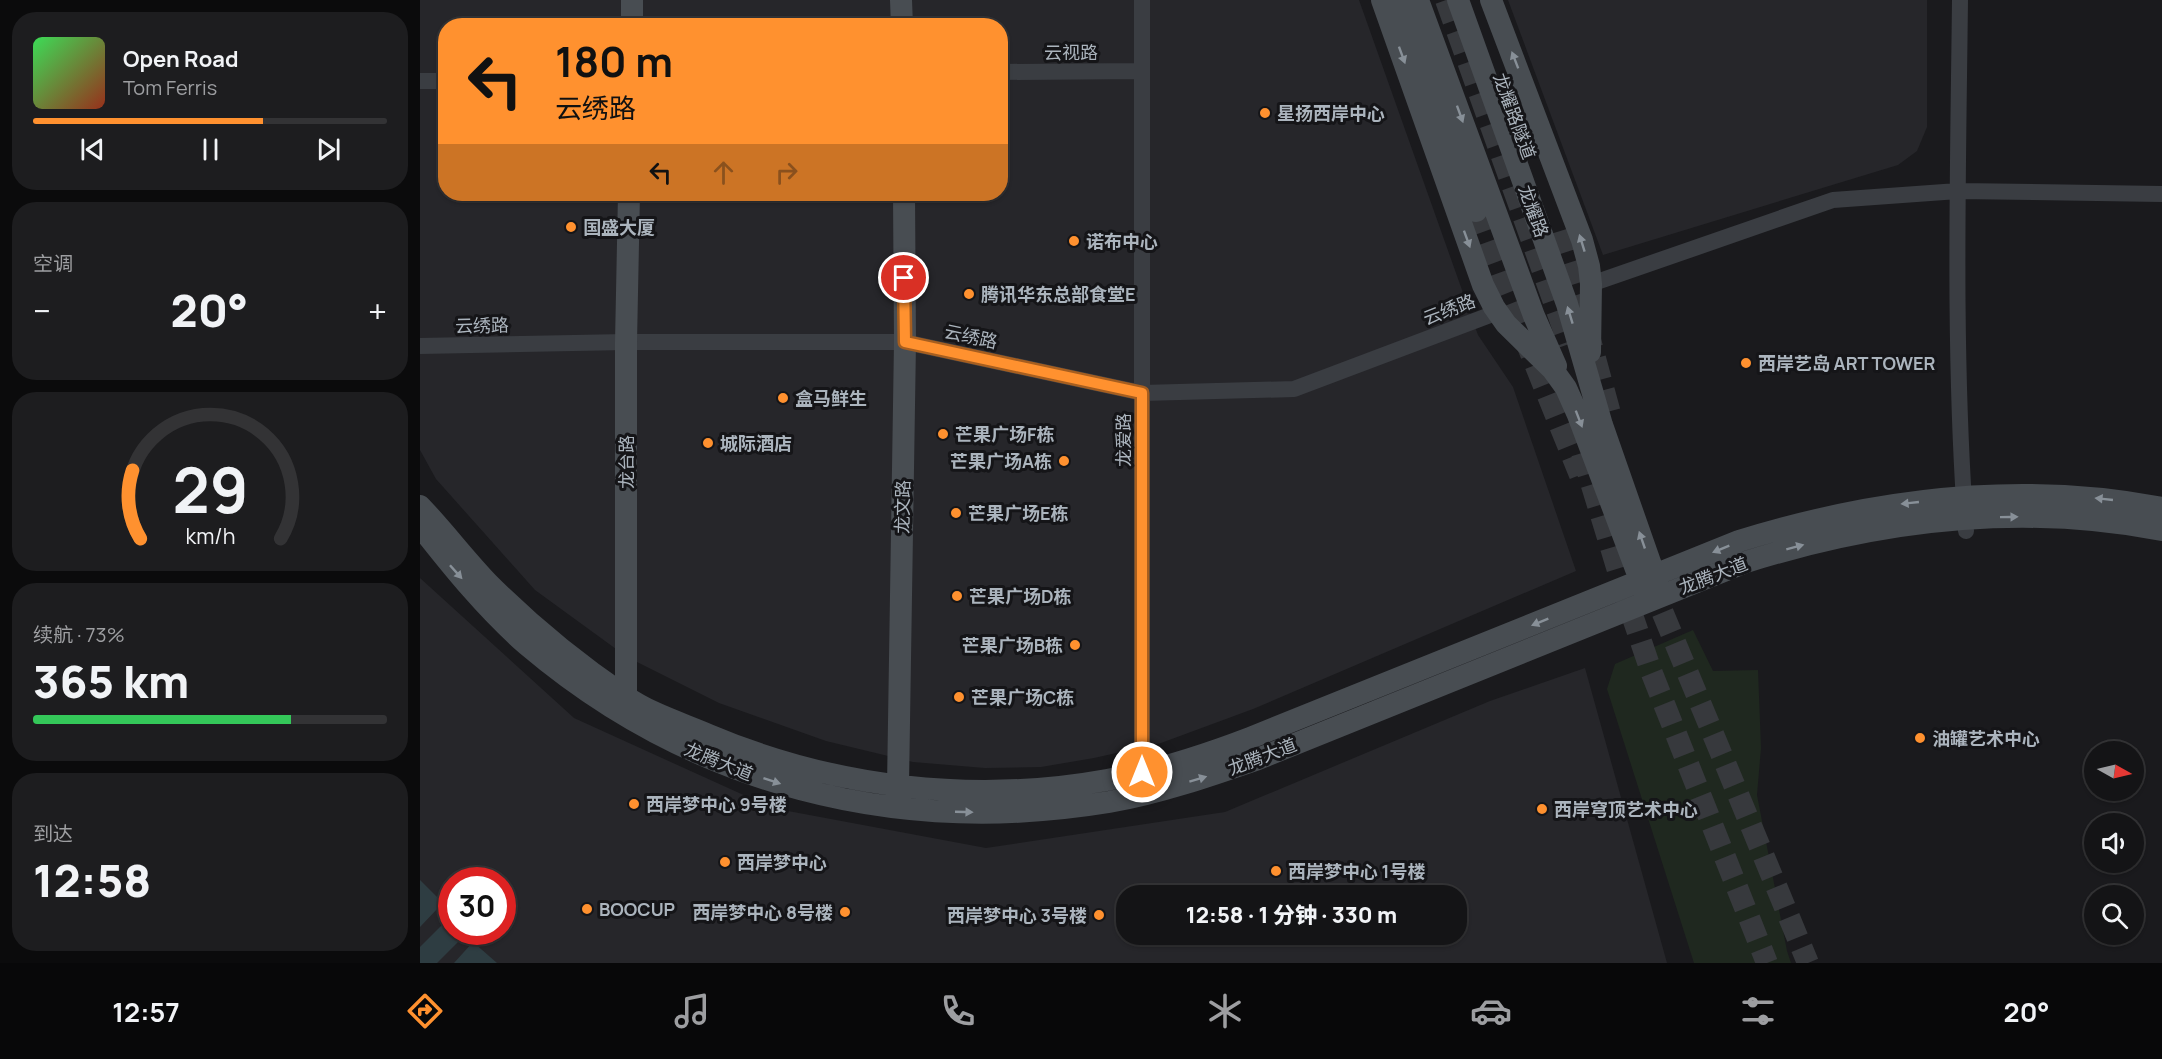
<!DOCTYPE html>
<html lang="zh">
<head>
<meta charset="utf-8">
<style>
	body { margin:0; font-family:Manrope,"Noto Sans SC",sans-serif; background:#1d1d1f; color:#f1f3f6; height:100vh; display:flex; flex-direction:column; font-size:22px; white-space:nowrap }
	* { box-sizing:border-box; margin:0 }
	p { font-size:20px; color:#9d9ea1 }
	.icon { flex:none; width:33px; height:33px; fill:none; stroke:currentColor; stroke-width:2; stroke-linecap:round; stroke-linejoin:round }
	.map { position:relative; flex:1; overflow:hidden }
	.details { display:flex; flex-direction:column; gap:12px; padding:12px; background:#0b0b0c; width:420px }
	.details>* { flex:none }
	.top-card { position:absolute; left:18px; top:18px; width:570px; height:183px; border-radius:24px; box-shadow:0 2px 4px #0004,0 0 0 2px #333335; background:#ff912f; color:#111; overflow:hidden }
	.needle { width:39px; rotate:98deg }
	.tools { position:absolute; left:1664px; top:741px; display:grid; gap:12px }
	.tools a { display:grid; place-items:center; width:60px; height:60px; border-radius:50%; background:#141416; box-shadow:0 2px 4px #0004,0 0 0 2px #333335; font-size:30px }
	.speed { position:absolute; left:18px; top:867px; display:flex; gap:12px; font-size:30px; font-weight:700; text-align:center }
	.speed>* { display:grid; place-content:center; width:78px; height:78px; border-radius:50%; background:#141416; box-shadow:0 2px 4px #0004,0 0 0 2px #333335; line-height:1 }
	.speed .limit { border:9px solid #d22; background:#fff; color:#111 }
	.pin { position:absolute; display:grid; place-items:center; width:51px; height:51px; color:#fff; margin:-26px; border:3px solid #fff; border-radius:50%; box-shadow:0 2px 6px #0007 }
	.me { position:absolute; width:66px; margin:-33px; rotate:0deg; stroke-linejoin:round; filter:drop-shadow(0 0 4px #0008) }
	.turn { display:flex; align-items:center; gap:21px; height:126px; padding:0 18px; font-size:27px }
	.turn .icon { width:78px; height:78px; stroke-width:2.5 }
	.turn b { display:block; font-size:42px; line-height:51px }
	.lanes { display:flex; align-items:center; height:57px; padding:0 18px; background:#0003; justify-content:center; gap:30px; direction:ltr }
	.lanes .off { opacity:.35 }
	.big { font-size:45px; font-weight:800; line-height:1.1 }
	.details .widget { flex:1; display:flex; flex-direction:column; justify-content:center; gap:9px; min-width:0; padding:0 21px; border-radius:24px; background:#1d1d1f }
	.details .dial { align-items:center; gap:0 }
	.dial svg { height:156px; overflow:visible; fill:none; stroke:#333335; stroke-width:7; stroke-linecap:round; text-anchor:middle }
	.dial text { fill:#f1f3f6; stroke:none }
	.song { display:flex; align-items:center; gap:18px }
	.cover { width:72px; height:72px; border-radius:9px; background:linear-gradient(135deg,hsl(130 70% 55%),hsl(10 70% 35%)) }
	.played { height:6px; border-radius:3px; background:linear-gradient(90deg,#ff912f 65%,#333335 65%) }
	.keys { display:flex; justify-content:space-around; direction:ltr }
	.heat { display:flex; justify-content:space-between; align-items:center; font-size:33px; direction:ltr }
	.charge { height:9px; border-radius:4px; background:linear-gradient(90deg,#34c759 73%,#333335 0) }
	.trip { position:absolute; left:696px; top:885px; width:351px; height:60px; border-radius:24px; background:#141416; box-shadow:0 2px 4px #0004,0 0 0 2px #333335; font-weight:800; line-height:60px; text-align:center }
	.tab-bar { display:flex; height:96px; justify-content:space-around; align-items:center; background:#080809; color:#9d9ea1 }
	.tab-bar .icon { width:42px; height:42px }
	.tab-bar .on { color:#ff912f }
	.tab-bar b { font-size:27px; color:#f1f3f6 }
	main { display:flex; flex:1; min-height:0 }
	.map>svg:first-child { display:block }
	.built { fill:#26262a; fill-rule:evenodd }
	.green { fill:#1f281f }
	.water { fill:#2e3d42 }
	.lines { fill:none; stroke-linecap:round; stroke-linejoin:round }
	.secondary-tunnel { stroke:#37393d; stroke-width:22; stroke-dasharray:22 11; stroke-linecap:butt }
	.street { stroke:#3a3d42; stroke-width:16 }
	.secondary { stroke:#484d52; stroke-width:22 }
	.oneway { fill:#889098 }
	.route-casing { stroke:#a65e1f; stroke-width:15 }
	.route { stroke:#ff912f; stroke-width:10 }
	.poi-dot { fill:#ff912f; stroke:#151518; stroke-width:2 }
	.labels { text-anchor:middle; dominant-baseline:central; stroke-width:6; stroke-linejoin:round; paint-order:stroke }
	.street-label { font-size:18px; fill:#abb4bd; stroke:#151518 }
	.poi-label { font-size:18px; font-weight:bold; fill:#abb4bd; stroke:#151518; text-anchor:start }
</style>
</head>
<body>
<main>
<section class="details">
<div class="widget">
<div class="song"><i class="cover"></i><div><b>Open Road</b><p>Tom Ferris</p></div></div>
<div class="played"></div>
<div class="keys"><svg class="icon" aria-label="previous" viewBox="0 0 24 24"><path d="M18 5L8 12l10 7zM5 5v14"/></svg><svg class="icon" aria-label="pause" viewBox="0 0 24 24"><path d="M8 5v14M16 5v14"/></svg><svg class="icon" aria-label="next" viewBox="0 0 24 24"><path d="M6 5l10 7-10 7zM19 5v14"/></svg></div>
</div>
<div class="widget"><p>空调</p>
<div class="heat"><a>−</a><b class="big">20°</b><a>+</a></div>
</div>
<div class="widget dial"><svg viewBox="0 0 100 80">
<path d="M14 69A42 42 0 1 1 86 69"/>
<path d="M14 69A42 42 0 0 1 10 34" stroke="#ff912f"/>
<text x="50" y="56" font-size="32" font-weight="700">29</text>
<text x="50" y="72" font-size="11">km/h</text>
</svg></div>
<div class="widget"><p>续航 · 73%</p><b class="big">365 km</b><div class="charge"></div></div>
<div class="widget"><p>到达</p><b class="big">12:58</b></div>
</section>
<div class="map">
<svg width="1742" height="963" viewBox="0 0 1742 963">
	<rect width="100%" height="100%" fill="#1a1a1d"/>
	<path class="built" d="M0,0h939l119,335 35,52 63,184 -323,138 -92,34 -67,15 -53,9 -56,1 -72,-6 -87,-21 -107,-38 -92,-46 -92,-67 -99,-111 -16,-29zM26,26h554v168h-554z
		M1088,0h419v127l-10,24 -19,14 -295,90z
		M0,578l154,140 198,90 214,40 239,-36 265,-111 95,-33 82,295h-1247zM32,880h50v52h-50zM706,896h330v38h-330z"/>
	<path class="green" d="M1273,630l20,41 45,-1 3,78 -4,47 30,156 4,12h-97l-87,-274 8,-25z"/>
	<path class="water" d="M0,880l21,21 -3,7 -18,19z
		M29,918l2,2 1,12h12l2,2 -29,29h-17v-16z
		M53,942l24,21h-43z"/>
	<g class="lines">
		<path class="secondary-tunnel" d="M1026,0l123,344
			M1056,211l26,71 78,193
			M1137,232l24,75 30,110
			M1162,453l46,150 23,68 116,292
			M1230,582l158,381"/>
		<path class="street" d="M722,0v772
			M1540,0c-2,177 -7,355 6,531
			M580,72l142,-1
			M0,81h26
			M1171,284l242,-84 125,-9 204,3
			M0,346l206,-4h279l237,51 152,-4 204,-77"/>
		<path class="secondary" d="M481,0l1,26
			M962,0l101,285 11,22 12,17 47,46 13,18 12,27 67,178
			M980,0l76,211
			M998,0l116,316 22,50
			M1038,0l109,304 35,121 57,163
			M1071,0l91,240 7,26 2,18 -1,68
			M212,26v-26
			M0,506c24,25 44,52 68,77 42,42 88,80 137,113 26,18 56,27 84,39 125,53 265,69 398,45 49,-9 96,-24 143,-42l489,-197c136,-42 282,-60 423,-33
			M0,526c33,42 67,84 107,119 165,140 370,192 582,157 51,-9 100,-26 149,-43l488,-197c134,-42 277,-59 416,-32
			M206,705v-363l3,-148
			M476,801l2,-15 7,-444 -1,-148"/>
	</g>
	<defs><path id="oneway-solid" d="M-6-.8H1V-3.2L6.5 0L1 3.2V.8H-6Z" transform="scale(1.5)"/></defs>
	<g class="oneway">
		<use href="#oneway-solid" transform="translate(982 55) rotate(70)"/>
		<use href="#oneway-solid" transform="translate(1095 60) rotate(-111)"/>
		<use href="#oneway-solid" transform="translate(1040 114) rotate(70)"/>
		<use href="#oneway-solid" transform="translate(1047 239) rotate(70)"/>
		<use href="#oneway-solid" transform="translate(1162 243) rotate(-107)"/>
		<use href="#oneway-solid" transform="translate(1150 315) rotate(-107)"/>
		<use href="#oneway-solid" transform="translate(1159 419) rotate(69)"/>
		<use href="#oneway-solid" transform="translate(1684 499) rotate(-174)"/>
		<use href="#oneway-solid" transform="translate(1490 503) rotate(174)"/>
		<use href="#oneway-solid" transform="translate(1589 517) rotate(-1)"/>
		<use href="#oneway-solid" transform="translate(1222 540) rotate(-109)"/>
		<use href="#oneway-solid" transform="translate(1375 547) rotate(-15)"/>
		<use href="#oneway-solid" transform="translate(1301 549) rotate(158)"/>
		<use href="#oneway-solid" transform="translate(36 572) rotate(48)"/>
		<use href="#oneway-solid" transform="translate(1120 622) rotate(158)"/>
		<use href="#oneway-solid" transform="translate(778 779) rotate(-17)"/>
		<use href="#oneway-solid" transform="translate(352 781) rotate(18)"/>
		<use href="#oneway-solid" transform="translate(544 812) rotate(2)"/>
	</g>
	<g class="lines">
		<defs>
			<path id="route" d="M484,278l1,64 237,51v379"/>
		</defs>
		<use href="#route" class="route-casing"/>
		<use href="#route" class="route"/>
	</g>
	<g class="poi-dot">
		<circle cx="845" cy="113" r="6"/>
		<circle cx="151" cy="227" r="6"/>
		<circle cx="654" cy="241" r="6"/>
		<circle cx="549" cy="294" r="6"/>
		<circle cx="1326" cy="363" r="6"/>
		<circle cx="363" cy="398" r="6"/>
		<circle cx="523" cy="434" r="6"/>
		<circle cx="288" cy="443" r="6"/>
		<circle cx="644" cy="461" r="6"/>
		<circle cx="536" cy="513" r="6"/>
		<circle cx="537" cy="596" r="6"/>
		<circle cx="655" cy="645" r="6"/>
		<circle cx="539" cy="697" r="6"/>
		<circle cx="1500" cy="738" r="6"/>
		<circle cx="214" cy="804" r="6"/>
		<circle cx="1122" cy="809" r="6"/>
		<circle cx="305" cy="862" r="6"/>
		<circle cx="856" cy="871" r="6"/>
		<circle cx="167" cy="909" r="6"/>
		<circle cx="425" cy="912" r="6"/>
		<circle cx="679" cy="915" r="6"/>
	</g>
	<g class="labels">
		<g class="street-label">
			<text x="651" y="52">云视路</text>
			<text transform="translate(1095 116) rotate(70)">龙耀路隧道</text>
			<text transform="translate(1114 211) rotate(70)">龙耀路</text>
			<text transform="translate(1029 309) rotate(-21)">云绣路</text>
			<text transform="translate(62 325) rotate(-1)">云绣路</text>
			<text transform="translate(551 336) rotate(12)">云绣路</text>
			<text transform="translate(703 440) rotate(-90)">龙爱路</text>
			<text transform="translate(206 462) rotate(-90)">龙台路</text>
			<text transform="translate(482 507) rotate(-89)">龙文路</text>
			<text transform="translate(1293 575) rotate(-21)">龙腾大道</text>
			<text transform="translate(842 756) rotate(-21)">龙腾大道</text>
			<text transform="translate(299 761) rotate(22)">龙腾大道</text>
		</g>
		<g class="poi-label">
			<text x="857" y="113">星扬西岸中心</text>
			<text x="163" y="227">国盛大厦</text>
			<text x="666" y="241">诺布中心</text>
			<text x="561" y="294">腾讯华东总部食堂E</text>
			<text x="1338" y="363">西岸艺岛 ART TOWER</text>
			<text x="375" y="398">盒马鲜生</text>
			<text x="535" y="434">芒果广场F栋</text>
			<text x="300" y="443">城际酒店</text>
			<text x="632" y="461" text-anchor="end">芒果广场A栋</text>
			<text x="548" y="513">芒果广场E栋</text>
			<text x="549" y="596">芒果广场D栋</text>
			<text x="643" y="645" text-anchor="end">芒果广场B栋</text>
			<text x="551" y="697">芒果广场C栋</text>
			<text x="1512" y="738">油罐艺术中心</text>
			<text x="226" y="804">西岸梦中心 9号楼</text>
			<text x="1134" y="809">西岸穹顶艺术中心</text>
			<text x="317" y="862">西岸梦中心</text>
			<text x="868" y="871">西岸梦中心 1号楼</text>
			<text x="179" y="909">BOOCUP</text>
			<text x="413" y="912" text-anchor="end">西岸梦中心 8号楼</text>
			<text x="667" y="915" text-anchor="end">西岸梦中心 3号楼</text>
		</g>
	</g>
</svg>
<div class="tools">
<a><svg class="needle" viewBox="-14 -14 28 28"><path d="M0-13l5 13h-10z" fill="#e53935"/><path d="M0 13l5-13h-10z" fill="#9d9ea1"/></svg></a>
<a><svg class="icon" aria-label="sound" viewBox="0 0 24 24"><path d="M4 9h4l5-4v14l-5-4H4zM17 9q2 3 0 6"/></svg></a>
<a><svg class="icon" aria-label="search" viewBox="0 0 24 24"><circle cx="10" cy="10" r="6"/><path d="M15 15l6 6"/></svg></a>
</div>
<div class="speed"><div class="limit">30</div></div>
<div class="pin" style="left:484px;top:278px;background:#d93025"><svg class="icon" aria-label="arrive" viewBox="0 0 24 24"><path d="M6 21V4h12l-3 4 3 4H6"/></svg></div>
<svg class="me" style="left:722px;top:772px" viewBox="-20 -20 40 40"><circle r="17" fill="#ff912f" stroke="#fff" stroke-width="3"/><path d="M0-11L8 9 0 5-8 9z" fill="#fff"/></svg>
<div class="trip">12:58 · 1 分钟 · 330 m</div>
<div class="top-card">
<div class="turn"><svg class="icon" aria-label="left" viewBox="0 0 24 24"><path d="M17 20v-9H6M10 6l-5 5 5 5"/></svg><div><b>180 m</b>云绣路</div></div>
<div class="lanes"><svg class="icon" aria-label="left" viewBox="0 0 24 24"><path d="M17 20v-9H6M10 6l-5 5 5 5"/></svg><svg class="icon off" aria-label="ahead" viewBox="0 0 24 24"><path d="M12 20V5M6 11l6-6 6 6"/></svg><svg class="icon off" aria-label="right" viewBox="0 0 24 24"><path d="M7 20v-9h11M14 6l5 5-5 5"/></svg></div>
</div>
</div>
</main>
<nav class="tab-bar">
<b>12:57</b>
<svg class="icon on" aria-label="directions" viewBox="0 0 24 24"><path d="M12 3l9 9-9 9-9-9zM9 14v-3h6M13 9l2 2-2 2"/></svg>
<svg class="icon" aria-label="music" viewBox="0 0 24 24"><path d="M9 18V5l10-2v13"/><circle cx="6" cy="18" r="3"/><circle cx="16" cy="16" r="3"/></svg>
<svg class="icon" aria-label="phone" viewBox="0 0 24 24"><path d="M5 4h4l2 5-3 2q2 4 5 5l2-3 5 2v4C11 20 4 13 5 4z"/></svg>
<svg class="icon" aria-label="climate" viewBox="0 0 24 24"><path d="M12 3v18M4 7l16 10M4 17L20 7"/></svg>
<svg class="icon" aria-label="car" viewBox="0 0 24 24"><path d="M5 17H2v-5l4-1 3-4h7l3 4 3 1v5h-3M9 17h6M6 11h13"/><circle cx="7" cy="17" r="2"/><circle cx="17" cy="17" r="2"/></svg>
<svg class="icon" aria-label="filters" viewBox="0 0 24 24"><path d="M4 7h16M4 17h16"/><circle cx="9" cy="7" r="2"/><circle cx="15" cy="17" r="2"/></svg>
<b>20°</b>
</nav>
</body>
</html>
